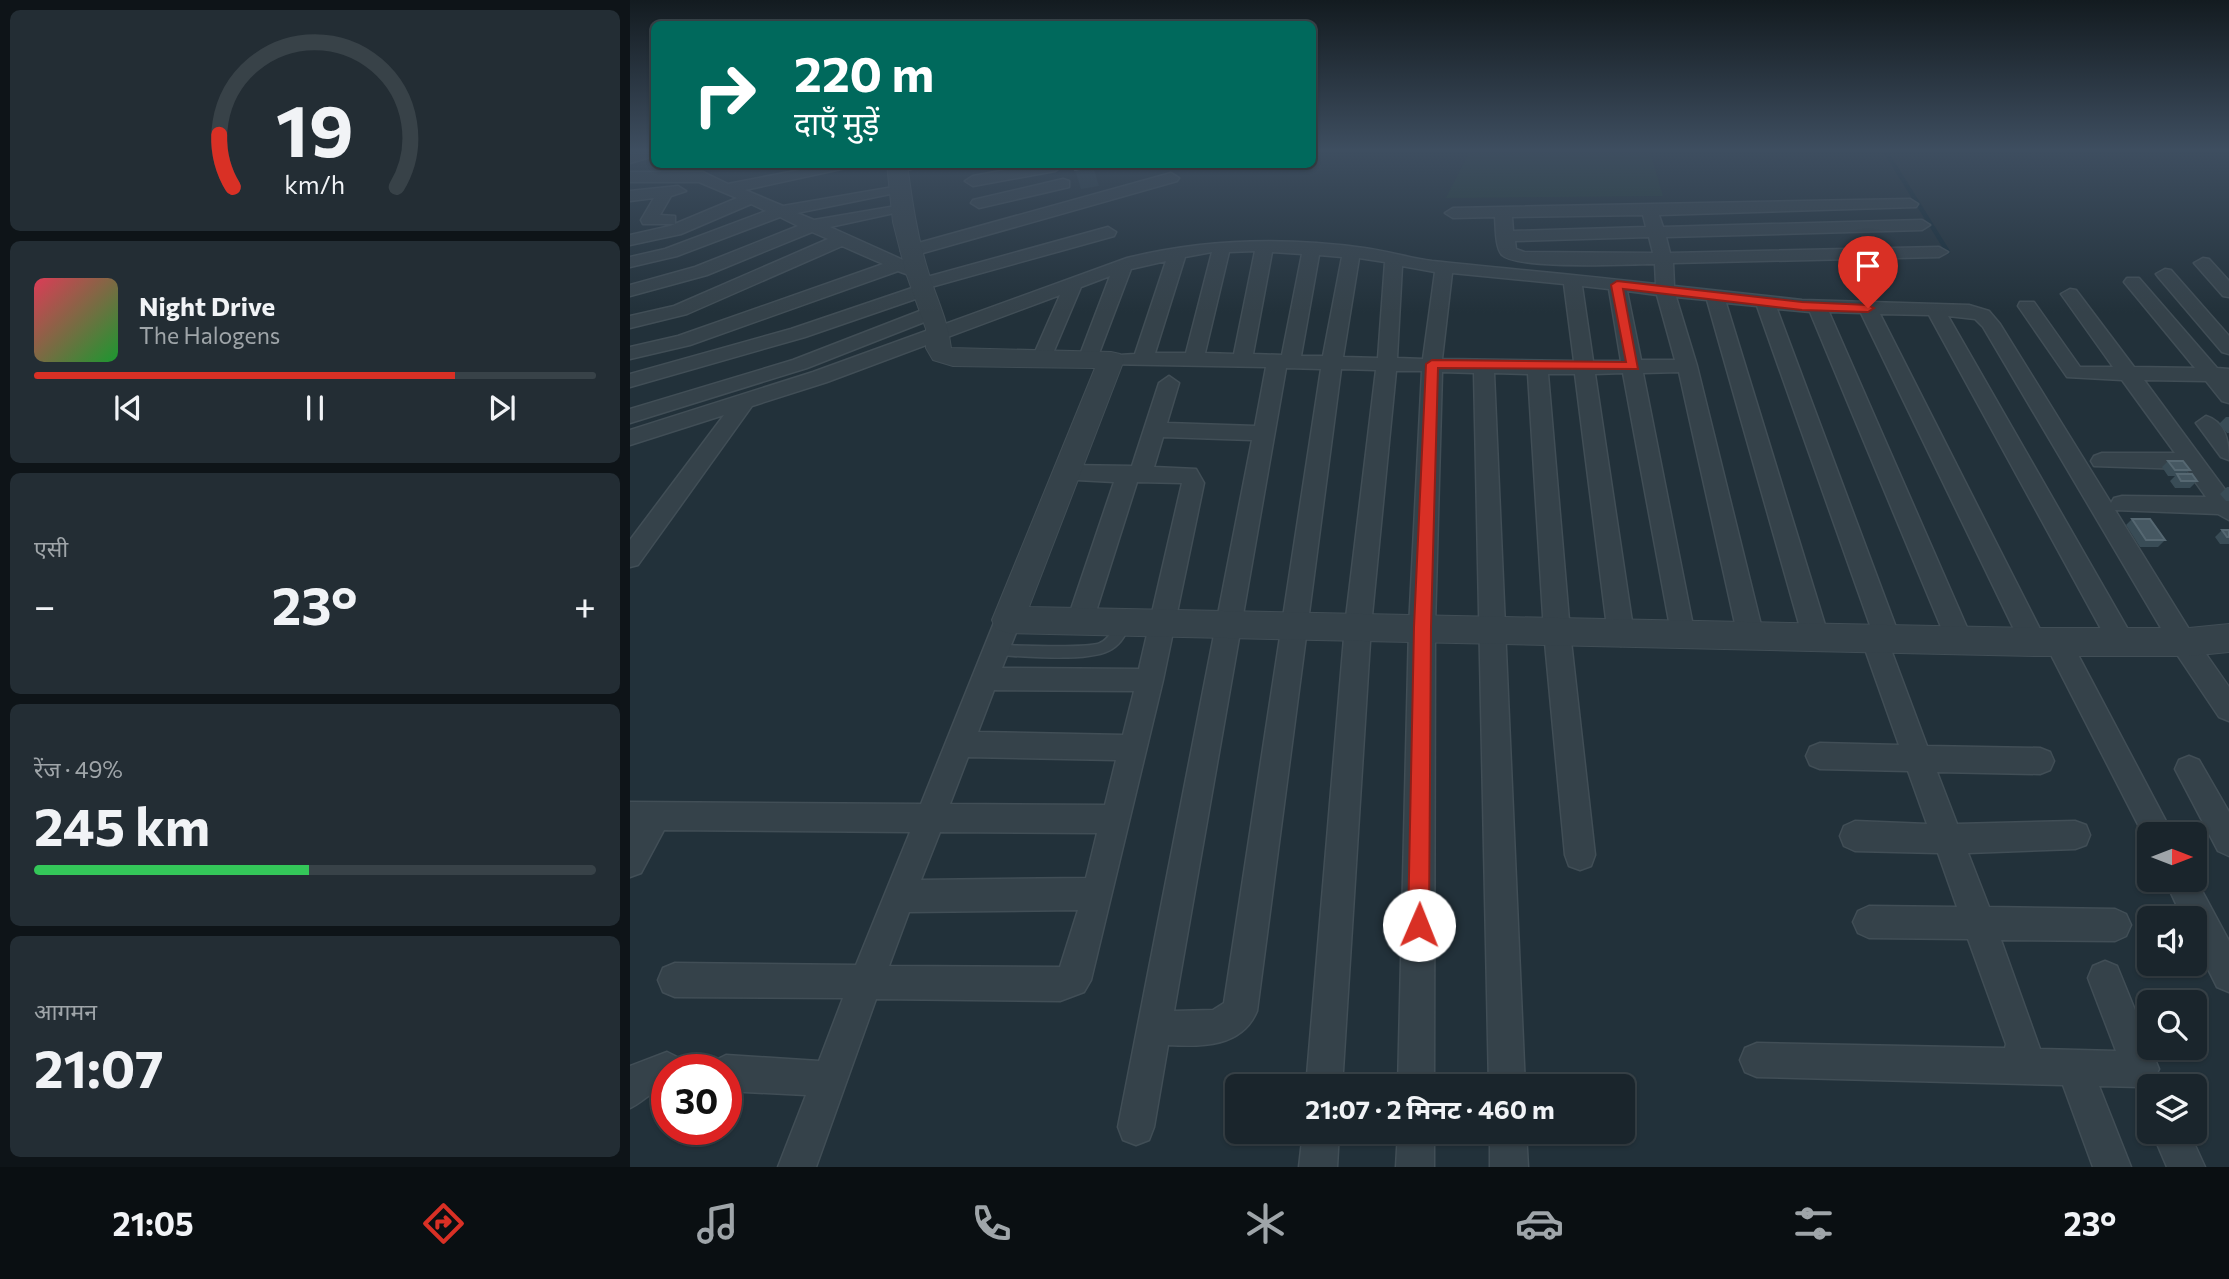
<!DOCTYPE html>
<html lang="hi">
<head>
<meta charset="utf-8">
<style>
	body { margin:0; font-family:Commissioner,"Noto Sans Devanagari",sans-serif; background:#232d34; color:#f1f3f6; height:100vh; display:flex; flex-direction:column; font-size:26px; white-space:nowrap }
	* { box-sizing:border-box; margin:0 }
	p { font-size:23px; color:#9fa5a9 }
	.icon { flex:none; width:38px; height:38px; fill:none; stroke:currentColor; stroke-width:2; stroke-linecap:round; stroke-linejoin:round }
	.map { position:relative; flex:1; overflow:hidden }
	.details { display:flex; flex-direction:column; gap:10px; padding:10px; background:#0e1418; width:630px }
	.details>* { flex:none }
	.guide { position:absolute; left:21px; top:21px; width:665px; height:147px; border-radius:10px; box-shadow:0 2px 5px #0004,0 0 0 2px #384248; background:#00695c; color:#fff; overflow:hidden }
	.needle { width:46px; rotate:90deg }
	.tools { position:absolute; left:1507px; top:822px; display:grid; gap:14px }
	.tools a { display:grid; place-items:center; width:70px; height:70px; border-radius:10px; background:#1a252c; box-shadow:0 2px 5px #0004,0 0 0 2px #384248; font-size:35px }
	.speed { position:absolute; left:21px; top:1054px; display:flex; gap:14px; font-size:35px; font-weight:700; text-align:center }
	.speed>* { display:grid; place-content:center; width:91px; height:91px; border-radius:50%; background:#1a252c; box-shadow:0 2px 5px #0004,0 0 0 2px #384248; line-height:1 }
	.speed .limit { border:10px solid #d22; background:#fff; color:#111 }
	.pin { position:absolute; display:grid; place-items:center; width:60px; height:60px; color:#fff; margin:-72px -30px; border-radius:50% 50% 50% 0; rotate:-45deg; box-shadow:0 0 7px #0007 }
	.pin .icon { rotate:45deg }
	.me { position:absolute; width:77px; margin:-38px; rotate:1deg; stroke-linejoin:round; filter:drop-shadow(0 0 5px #0008) }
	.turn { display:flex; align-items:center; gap:24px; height:147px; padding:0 28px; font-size:32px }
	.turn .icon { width:91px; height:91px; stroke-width:2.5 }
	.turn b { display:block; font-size:49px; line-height:60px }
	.big { font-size:52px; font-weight:700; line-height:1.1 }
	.details .card { flex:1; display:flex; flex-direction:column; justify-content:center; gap:10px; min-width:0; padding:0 24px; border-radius:10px; background:#232d34 }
	.details .dial { align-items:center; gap:0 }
	.dial svg { height:182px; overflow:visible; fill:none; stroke:#384248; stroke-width:7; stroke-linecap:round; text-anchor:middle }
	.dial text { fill:#f1f3f6; stroke:none }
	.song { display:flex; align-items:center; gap:21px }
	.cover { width:84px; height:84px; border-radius:10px; background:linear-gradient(135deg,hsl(350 70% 55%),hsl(130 70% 35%)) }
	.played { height:7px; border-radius:4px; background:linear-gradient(90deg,#d93025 75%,#384248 75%) }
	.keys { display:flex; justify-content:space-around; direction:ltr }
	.heat { display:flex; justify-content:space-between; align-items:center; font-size:38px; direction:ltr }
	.charge { height:10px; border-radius:5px; background:linear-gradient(90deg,#34c759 49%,#384248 0) }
	.trip { position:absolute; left:595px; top:1074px; width:410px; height:70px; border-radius:10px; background:#1a252c; box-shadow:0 2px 5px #0004,0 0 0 2px #384248; font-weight:700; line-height:70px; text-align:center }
	.tab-bar { display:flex; height:112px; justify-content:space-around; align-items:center; background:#0a0f12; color:#9fa5a9 }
	.tab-bar .icon { width:49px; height:49px }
	.tab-bar .current { color:#d93025 }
	.tab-bar b { font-size:32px; color:#f1f3f6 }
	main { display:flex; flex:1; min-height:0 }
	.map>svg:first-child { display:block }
	.green { fill:#233b38 }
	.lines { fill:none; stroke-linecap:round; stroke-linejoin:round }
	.stream { stroke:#152b37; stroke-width:4.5 }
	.service-casing { stroke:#414e56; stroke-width:3 }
	.minor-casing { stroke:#414e56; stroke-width:3 }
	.tertiary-casing { stroke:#414e56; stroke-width:2 }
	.service { fill:#35424a; fill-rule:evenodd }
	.minor { fill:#35424a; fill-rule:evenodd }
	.tertiary { fill:#35424a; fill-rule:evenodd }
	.wall { fill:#394c56 }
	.shaded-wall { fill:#2a3c46 }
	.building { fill:#465862; stroke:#566872; stroke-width:2 }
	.route { fill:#d93025; stroke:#8d1f18; stroke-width:2 }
</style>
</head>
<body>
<main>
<section class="details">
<div class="card dial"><svg viewBox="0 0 100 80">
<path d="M14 69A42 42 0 1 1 86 69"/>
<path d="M14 69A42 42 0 0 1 8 46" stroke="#d93025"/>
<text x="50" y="56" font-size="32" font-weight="700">19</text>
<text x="50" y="72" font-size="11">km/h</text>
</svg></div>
<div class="card">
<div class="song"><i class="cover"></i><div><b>Night Drive</b><p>The Halogens</p></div></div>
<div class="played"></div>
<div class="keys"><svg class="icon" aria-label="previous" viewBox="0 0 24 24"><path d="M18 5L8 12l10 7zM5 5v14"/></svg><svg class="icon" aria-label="pause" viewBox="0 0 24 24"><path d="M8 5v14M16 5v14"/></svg><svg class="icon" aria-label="next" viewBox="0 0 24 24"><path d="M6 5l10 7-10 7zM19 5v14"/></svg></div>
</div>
<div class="card"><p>एसी</p>
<div class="heat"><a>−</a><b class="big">23°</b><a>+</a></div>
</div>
<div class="card"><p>रेंज · 49%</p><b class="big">245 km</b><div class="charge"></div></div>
<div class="card"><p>आगमन</p><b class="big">21:07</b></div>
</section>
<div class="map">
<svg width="1599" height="1167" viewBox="0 0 1599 1167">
	<rect width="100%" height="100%" fill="#22313a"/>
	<path class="green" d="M841,149h178l14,47 -217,2z"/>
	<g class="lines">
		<path class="stream" d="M1254,149l64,103"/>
		<defs>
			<path id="service" d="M495,617l4,1 2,4c-4,10 -9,21 -19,27 -21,14 -88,7 -116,6l-5,-1 -1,-4 1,-4 5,-1c19,0 91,4 104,-2 12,-5 14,-21 25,-26z"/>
			<path id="minor" d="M16,149h8v7l-24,7v-10z
				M201,164h33l-119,26 38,16 122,-21v6l-108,22 17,7 94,-16v6l-78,17 93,42 3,4 -3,4 -6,1 -19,-7 -208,74 -60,14v-12l48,-11 205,-72 -41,-18 -155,68 -57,14v-12l44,-10 154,-67 -16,-7 -105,43 -77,21v-11l65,-18 103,-41 -18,-9 -103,39 -47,11v-10l35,-8 101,-38 -15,-7 -70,30 -51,11v-10l40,-9 67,-28 -38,-16h-69v-10h73l25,12z
				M263,164h34l-29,9 -8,-5z
				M408,164l25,2 -8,5 -82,15 -8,-5 8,-5z
				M541,173l8,5 -2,3 -261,74 -6,1 -9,-5 3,-4z
				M433,179l6,2v6l-90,21 -8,-5 2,-3z
				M48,186l8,5 -15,5 -11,19 15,1v8h-32l-2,-4 13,-22 -24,3v-10z
				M1280,199l8,5 -2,3 -257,8 4,12 259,-7 8,5 -8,5 -256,7 4,16 269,-6 9,5 -9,5 -266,6 1,23 128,14 167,5 20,6 11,13 111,179 3,-5 8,-2 84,1 -20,-28 -92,-3 -3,-5 3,-5 8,-3h73l-53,-73 -55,-3 -49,-71 2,-4h14l46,65h33l-52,-73 9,-5 6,1 58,77 61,1 -71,-86 3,-4h12l78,90 12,1v34l-7,-2 -16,-20 -62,-1 85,115v25l-11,-6 -103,-4 77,124 37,53v34l-10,-4 -45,-67 -191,-323 -8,-8 -27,-3 182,317 4,8 -4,8 -9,3 -9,-3 -183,-334 -49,-1 166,327 3,-7 9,-3 9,3 101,191 4,10h-23v11l-104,-203 -3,7 -9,3 -9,-3 -163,-337 -32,-1 143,327 -4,8 -9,3 -9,-3 -4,-8 -136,-327 -33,-3 123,329 -4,8 -6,1 37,99 113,2 10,4 4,9 -4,9 -10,4 -103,-2 20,52 118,-3 11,4 4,10 -4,10 -11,4 -107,4 21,54 126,2 11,5 5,11 -5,11 -11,5 -114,-1 39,109 76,2 -28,-73 5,-12 12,-5 12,5 42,103 -6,12 -12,6 -42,-1 32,81h-38l-30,-82 -306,-8 -12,-5 -5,-12 5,-12 12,-5 248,5 1,-4 -38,-105 -99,-1 -11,-5 -5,-11 5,-11 11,-5 88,1 -19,-54 -83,-2 -11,-5 -4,-10 4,-10 11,-5 72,3 -19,-53 -88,-2 -10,-4 -4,-9 4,-9 10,-4 79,2 -38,-107 4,-8 6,-2 -114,-322 -31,-3 103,335 -4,8 -9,3 -9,-3 -4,-8 -96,-338 -31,-3 21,69 67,271 -4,7 -9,4 -9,-4 -4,-7 -59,-265 -36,1 52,263 -4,7 -9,4 -9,-4 -50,-270 -28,1 39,261 -4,7 -9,4 -9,-4 -4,-7 -33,-261h-27l22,258 25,223 -4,11 -11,4 -11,-4 -4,-11 -21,-223 -16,-258 -34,-1 31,714h-36l-15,-714 -32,-1 -7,255 -1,460h-36l11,-460 13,-256h-26l-25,255 -29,461h-36l39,-461 31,-256 -35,-1 -84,642c-15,36 -54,36 -89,34l-14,82 -5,13 -13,5 -13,-5 -5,-13 134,-687 -89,-3 -9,30 42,2 8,14 -41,197 -72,300 -7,12 -24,9 -184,-2 -60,168h-38l28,-72 -80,-4v-22h-16l4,-8 12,-6 93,6 24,-63 -168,-1 -12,-5 -5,-12 5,-12 12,-5 181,2 54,-133 -246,-2 -23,43 -11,4v-75l291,2 74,-184 4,-7 9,-3 9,3 4,7 -19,48 137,1 43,-186 -45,-1 -44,139 -4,7 -9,3 -9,-3 -4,-7 47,-139 -56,-3 -3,-6 3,-6 8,-2 66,1 27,-83 10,-7 10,7 -12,40 88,3 11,-59 -162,-3 -3,-4 3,-4 31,-2 31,-93 -35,8 -36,95 -7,2 -10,-6 32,-84 -29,11 -33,78h-14l-3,-4 29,-66 -233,87 -75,24 -114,159 -8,2v-27l94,-125 -94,30v-15l183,-58 314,-114c77,-19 157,-21 237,-10 23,3 45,10 68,13 75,8 149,14 224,23l-1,-20c-26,0 -137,6 -153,-9 -7,-8 -6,-28 -7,-38l-42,1 -8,-5 8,-5zM1013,215l3,12 -133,4 -1,-14zM1019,237l4,16 -129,-1 -8,-3 -1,-8zM625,251l-21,103 -29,-1 24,-101zM582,252l-26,101h-31l30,-96zM642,252l30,2 -20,101 -29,-1zM689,255l23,2 -19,99h-22zM729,258l26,4 -7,96 -35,-1zM772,266l33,6 -12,87 -26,-1zM822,273l112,11 10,77 -132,-2zM952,286l27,3 12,72h-28zM997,291l30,4 18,65h-34zM656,368l35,1 -97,634 -11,7 -39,1zM364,690l140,1 -11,44 -145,-3zM338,757l148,3 -11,45 -155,-1zM310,832l157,1 -11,45 -165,2zM448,910l-18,57 -171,-1 20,-54z
				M478,227l8,5 -2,4 -183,51 -1,7 -125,43 -175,50v-13l161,-45 124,-42 1,-7z
				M1573,258l6,1 20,22v16l-6,-1 -29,-33z
				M1535,269l6,1 58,66v18l-7,-2 -63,-74 -3,-4z
				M300,307l7,2 2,4 -2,4 -130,51 -177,55v-14l163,-49z
				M1576,416c20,6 23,26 23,44l-8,-3 -25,-34z
				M1559,756l10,4 30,52v44l-11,-5 -43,-82 4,-9z
				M1564,876l35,65v51l-12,-5 -23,-46v-22h-11l-18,-39h29z
				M37,1052l12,6 5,11h-17v19c-15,1 -23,14 -37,20v-42z
				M673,1132h36l-2,35h-38z
				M768,1132h36v35h-38z
				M860,1132h36l2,35h-38z
				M1522,1132h37l16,35h-38z"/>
			<path id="tertiary" d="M257,164h20c5,37 10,72 21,107 8,27 20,49 23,77l160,4 9,2 4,6 -95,247 1004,21h156l40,-4v28l-40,4h-156l-1025,-23 -12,-4 -4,-9 103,-252 -142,-2 -20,-6 -7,-12v-19l-20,-56 -13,-51z"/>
		</defs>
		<use href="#service" class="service-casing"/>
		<use href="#minor" class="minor-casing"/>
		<use href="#tertiary" class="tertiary-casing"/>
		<use href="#service" class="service"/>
		<use href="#minor" class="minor"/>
		<use href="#tertiary" class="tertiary"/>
	</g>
	<path class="wall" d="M1596,417h3v16h-2l-8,-9z
		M1538,461l22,9 -5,4 12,7 -7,7h-15l-5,-7 5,-5h-7l-6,-9z
		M1597,487h2v14h-3l-6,-7z
		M1502,519l33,21 -7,7h-18l-14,-22z
		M1592,530h7v14h-9l-5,-7z"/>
	<path class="shaded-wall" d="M463,166l6,20 -18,3 -6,-19z"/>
	<path class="building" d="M443,164h19l1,2 -18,4z
		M1538,461h15l7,9h-15z
		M1547,474h15l5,7h-16z
		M1502,519h18l15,21h-19z
		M1592,530h7v7h-2z"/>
	<linearGradient id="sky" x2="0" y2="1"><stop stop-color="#131b20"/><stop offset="0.48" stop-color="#3e4e60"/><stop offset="1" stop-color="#3e4e60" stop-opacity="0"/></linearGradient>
	<rect width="1599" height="313" fill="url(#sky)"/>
	<path class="route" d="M987,281l185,21 66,3 6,3 -6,4 -66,-2 -179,-21 15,80 -200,-1 -7,259 -2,298 -3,7 -7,3 -8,-3 -3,-7 6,-298 12,-263 6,-4 194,2 -15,-77z"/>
</svg>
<div class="tools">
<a><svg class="needle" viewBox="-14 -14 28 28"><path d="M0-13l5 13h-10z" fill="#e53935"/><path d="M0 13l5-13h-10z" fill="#9fa5a9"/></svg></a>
<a><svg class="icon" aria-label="sound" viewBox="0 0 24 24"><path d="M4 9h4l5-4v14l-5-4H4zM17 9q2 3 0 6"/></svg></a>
<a><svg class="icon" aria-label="search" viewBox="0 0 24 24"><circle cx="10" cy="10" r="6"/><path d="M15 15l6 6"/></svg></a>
<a><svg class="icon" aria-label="layers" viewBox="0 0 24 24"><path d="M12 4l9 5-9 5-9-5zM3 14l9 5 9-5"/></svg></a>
</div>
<div class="speed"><div class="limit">30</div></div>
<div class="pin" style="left:1238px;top:308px;background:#d93025"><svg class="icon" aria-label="arrive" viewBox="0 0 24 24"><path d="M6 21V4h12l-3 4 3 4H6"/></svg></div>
<svg class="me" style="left:789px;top:925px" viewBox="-20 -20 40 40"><circle r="19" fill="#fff"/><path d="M0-13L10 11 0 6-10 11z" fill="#d93025"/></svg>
<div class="trip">21:07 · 2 मिनट · 460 m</div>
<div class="guide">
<div class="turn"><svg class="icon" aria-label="right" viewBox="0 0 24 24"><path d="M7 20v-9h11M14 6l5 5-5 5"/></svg><div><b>220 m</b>दाएँ मुड़ें</div></div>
</div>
</div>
</main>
<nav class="tab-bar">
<b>21:05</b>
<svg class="icon current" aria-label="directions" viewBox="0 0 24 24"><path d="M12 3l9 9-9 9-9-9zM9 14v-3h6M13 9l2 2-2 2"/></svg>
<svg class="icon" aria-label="music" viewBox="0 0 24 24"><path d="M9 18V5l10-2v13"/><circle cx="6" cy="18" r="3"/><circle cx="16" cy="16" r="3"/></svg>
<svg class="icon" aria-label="phone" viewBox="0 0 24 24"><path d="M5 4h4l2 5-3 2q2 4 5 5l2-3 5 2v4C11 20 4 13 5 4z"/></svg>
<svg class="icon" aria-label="climate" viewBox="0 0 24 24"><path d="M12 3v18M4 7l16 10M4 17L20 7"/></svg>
<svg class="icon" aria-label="car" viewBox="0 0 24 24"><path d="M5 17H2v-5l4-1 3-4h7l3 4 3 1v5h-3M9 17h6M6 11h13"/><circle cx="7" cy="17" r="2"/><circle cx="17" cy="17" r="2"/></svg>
<svg class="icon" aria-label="filters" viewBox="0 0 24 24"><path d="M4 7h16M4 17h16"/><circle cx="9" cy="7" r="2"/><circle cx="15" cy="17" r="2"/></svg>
<b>23°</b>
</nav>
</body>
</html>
